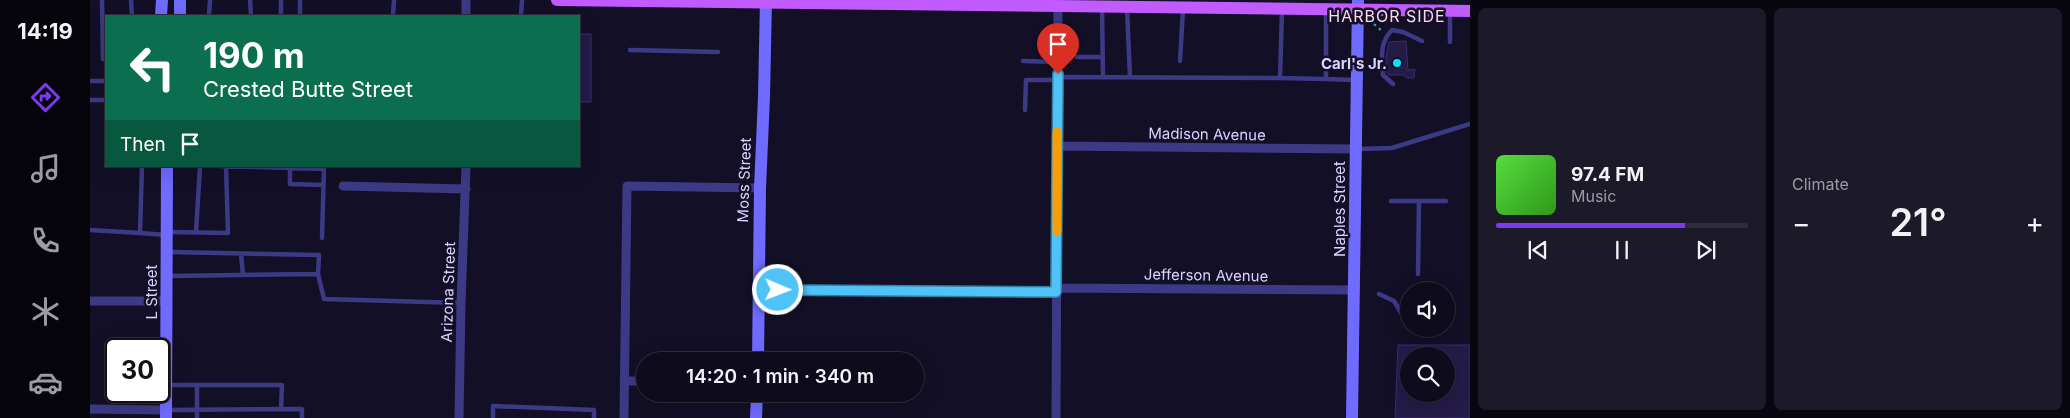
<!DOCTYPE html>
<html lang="en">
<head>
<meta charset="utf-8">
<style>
	body { margin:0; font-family:Inter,sans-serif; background:#1c1929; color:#f1f3f6; height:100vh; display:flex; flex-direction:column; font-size:19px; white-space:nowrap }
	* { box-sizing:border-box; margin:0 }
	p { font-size:16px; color:#9b9ba3 }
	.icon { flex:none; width:28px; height:28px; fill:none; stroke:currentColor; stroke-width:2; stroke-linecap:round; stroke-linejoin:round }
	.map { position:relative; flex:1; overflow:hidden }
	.panel { display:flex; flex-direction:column; gap:8px; padding:8px; background:#08060f; width:600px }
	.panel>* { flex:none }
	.banner { position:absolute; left:15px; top:15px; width:475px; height:152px; border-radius:0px; box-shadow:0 5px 20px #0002,0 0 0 1px #2e2b3b; background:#0b6e4f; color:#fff; overflow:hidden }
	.fabs { position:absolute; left:1310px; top:282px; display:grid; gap:10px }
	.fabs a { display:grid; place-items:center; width:55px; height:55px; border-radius:50%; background:#0e0b1c; box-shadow:0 5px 20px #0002,0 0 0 1px #2e2b3b; font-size:25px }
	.speed { position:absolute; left:15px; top:338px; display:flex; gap:10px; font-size:25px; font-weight:700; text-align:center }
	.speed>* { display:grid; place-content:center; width:65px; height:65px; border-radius:50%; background:#0e0b1c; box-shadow:0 5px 20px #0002,0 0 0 1px #2e2b3b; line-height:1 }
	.speed .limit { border:2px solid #111; border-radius:8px; background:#fff; color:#111 }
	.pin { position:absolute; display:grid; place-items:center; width:42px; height:42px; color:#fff; margin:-51px -21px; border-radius:50% 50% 50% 0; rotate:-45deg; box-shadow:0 0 5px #0007 }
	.pin .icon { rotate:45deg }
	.me { position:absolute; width:55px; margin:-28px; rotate:91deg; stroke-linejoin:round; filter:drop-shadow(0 0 4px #0008) }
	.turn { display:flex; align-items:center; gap:18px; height:105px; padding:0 15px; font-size:22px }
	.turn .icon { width:65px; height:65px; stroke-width:2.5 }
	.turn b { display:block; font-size:35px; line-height:42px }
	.then { display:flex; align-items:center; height:48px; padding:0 15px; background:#0003; gap:10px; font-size:19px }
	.big { font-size:38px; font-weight:600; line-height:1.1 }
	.panel .widget { flex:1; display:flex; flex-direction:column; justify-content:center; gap:8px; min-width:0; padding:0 18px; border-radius:8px; background:#1c1929 }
	.song { display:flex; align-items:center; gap:15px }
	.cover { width:60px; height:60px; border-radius:8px; background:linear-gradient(135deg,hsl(110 70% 55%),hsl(110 70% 35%)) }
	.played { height:5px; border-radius:2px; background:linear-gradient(90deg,#7c3aed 75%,#2e2b3b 75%) }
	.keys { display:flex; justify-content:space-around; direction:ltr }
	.heat { display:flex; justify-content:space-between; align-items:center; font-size:28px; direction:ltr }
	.panel .tiles { flex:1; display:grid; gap:8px; grid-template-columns:repeat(2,1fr) }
	.trip { position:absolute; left:546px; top:352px; width:288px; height:50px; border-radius:25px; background:#0e0b1c; box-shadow:0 5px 20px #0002,0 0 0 1px #2e2b3b; font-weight:600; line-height:50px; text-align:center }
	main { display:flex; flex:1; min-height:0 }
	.tab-bar { display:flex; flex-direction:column; width:90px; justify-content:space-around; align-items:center; background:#06040b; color:#9b9ba3 }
	.tab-bar .icon { width:35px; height:35px }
	.tab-bar .active { color:#7c3aed }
	.tab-bar b { font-size:22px; color:#f1f3f6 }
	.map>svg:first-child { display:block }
	.building { fill:#241b47; stroke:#3b2d73; fill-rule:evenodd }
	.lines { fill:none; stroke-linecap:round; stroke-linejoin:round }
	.path { stroke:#2fb8b0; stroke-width:2; stroke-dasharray:2.5 4; stroke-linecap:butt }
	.lane { stroke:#3d3a85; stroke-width:4.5 }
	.street { stroke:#3d3a85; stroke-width:9 }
	.secondary { stroke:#6f6bff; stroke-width:12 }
	.primary { stroke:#c25bff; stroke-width:12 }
	.route-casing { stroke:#337fa1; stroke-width:12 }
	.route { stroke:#4fc3f7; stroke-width:9 }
	.slow { stroke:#f59e0b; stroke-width:9 }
	.poi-dot { fill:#00e5ff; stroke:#130f26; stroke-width:2 }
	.labels { text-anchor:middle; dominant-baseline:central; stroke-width:5; stroke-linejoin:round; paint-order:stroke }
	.poi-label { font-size:15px; font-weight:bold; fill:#d9d4ff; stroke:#130f26; text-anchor:end }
	.street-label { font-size:15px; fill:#d9d4ff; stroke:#130f26 }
	.neighbourhood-label { font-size:16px; letter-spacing:1px; fill:#ffd6f0; stroke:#130f26 }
</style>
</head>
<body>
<main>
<nav class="tab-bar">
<b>14:19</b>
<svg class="icon active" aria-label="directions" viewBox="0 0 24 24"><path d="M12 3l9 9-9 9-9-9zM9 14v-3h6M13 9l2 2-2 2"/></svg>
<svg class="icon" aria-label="music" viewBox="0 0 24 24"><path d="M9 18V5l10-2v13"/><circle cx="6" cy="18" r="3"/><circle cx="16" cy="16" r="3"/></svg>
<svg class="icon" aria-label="phone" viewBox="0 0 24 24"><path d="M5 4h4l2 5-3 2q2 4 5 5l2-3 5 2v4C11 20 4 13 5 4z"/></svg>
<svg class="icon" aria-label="climate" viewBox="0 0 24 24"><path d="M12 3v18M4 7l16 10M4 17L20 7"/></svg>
<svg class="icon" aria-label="car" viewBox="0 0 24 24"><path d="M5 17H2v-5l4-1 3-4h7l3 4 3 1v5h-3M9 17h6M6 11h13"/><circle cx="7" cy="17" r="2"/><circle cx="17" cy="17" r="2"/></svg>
</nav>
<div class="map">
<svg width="1380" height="418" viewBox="0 0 1380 418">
	<rect width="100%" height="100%" fill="#130f26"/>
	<path class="building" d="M489,34h12v68h-12z
		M1316,41l2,29 7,-1 -1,9h-7l-4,-3h-14l-2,-2 -1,-16 3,-15z
		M1308,345h72v73h-75zM1319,356h37v38h-37z"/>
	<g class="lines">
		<path class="path" d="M1284,24l9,8"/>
		<path class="lane" d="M12,0l1,59h3
			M41,0l1,16
			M160,0l1,16
			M210,0v16
			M1012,8l1,69
			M1037,9l3,68
			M1192,10l-2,68 46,1v-68
			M119,16l1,-16
			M191,16v-16
			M303,16l1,-16
			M431,16l1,-16
			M1360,42v-30
			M540,50l88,2
			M987,57h25
			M933,61l35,1
			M1090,61l3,-52
			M968,77l222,1
			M1236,79l29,1
			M0,81h16
			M1303,84l-10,-9c-1,-17 -4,-32 9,-45l11,2 19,9
			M0,100h16
			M935,110l1,-30h32
			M1267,149l35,-1 78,-24
			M52,166l-2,67 26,2
			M128,166l106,3
			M200,168v16l33,1
			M1301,201h55
			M0,230l50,3
			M79,232l59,1 -2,-67
			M106,232l4,-66
			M232,238l2,-70
			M151,254l2,21
			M228,274l6,25 137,4
			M1328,274l1,-73
			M77,276l151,-2 1,-19 -150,-3
			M1289,294l15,7 12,20
			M77,385h115l-1,24
			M107,385v33
			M78,410l134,-1v9
			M403,418v-12l101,4v8"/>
		<path class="street" d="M376,0v16
			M967,146l299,3
			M253,186l123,3
			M967,288l298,2
			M669,289l297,3
			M0,301h77
			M534,381h21
			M0,409l76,1
			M369,418l2,-115 5,-137
			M534,418l3,-232 133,2
			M966,418l2,-417"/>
		<path class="secondary" d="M71,16l1,-16
			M90,16v-16
			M668,361l2,-173 4,-91 2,-97
			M76,418l1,-252
			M666,418l1,-24
			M1262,418l6,-418"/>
		<path class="primary" d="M467,0l913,11"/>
	</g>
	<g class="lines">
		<defs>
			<path id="route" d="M688,290l278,2 2,-218"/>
		</defs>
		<use href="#route" class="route-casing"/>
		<use href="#route" class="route"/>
		<path class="slow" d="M967,231v-99"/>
	</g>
	<circle class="poi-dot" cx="1307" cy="63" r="5"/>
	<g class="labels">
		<g class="poi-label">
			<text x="1297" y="63">Carl's Jr.</text>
		</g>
		<g class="street-label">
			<text transform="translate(1117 134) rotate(1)">Madison Avenue</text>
			<text transform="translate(654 180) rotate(-88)">Moss Street</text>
			<text transform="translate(1249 209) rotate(-90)">Naples Street</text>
			<text transform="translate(1116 275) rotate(1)">Jefferson Avenue</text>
			<text transform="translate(61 292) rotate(-90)">L Street</text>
			<text transform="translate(358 292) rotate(-88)">Arizona Street</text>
		</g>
		<g class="neighbourhood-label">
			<text x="1297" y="16">HARBOR SIDE</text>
		</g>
	</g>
</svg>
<div class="fabs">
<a><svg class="icon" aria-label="sound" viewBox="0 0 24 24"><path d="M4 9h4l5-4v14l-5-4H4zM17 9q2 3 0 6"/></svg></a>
<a><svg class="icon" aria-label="search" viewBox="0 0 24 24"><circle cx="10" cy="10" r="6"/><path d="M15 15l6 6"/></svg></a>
</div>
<div class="speed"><div class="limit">30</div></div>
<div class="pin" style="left:968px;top:74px;background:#d93025"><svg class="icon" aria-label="arrive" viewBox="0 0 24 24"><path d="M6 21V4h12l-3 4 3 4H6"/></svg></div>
<svg class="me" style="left:688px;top:290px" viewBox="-20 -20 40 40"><circle r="17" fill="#4fc3f7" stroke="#fff" stroke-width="3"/><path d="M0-11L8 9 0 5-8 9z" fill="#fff"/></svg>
<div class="trip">14:20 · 1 min · 340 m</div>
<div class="banner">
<div class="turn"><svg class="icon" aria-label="left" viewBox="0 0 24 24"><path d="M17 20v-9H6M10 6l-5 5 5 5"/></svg><div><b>190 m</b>Crested Butte Street</div></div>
<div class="then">Then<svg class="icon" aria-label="arrive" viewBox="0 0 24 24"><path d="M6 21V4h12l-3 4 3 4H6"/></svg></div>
</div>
</div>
<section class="panel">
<div class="tiles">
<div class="widget">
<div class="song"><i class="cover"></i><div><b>97.4 FM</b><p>Music</p></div></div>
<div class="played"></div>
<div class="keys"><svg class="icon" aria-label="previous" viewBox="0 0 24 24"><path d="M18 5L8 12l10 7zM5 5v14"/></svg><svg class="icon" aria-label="pause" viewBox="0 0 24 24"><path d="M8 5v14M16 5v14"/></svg><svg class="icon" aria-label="next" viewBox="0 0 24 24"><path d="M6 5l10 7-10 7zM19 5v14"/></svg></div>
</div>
<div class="widget"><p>Climate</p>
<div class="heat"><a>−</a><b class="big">21°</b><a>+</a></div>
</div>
</div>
</section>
</main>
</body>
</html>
